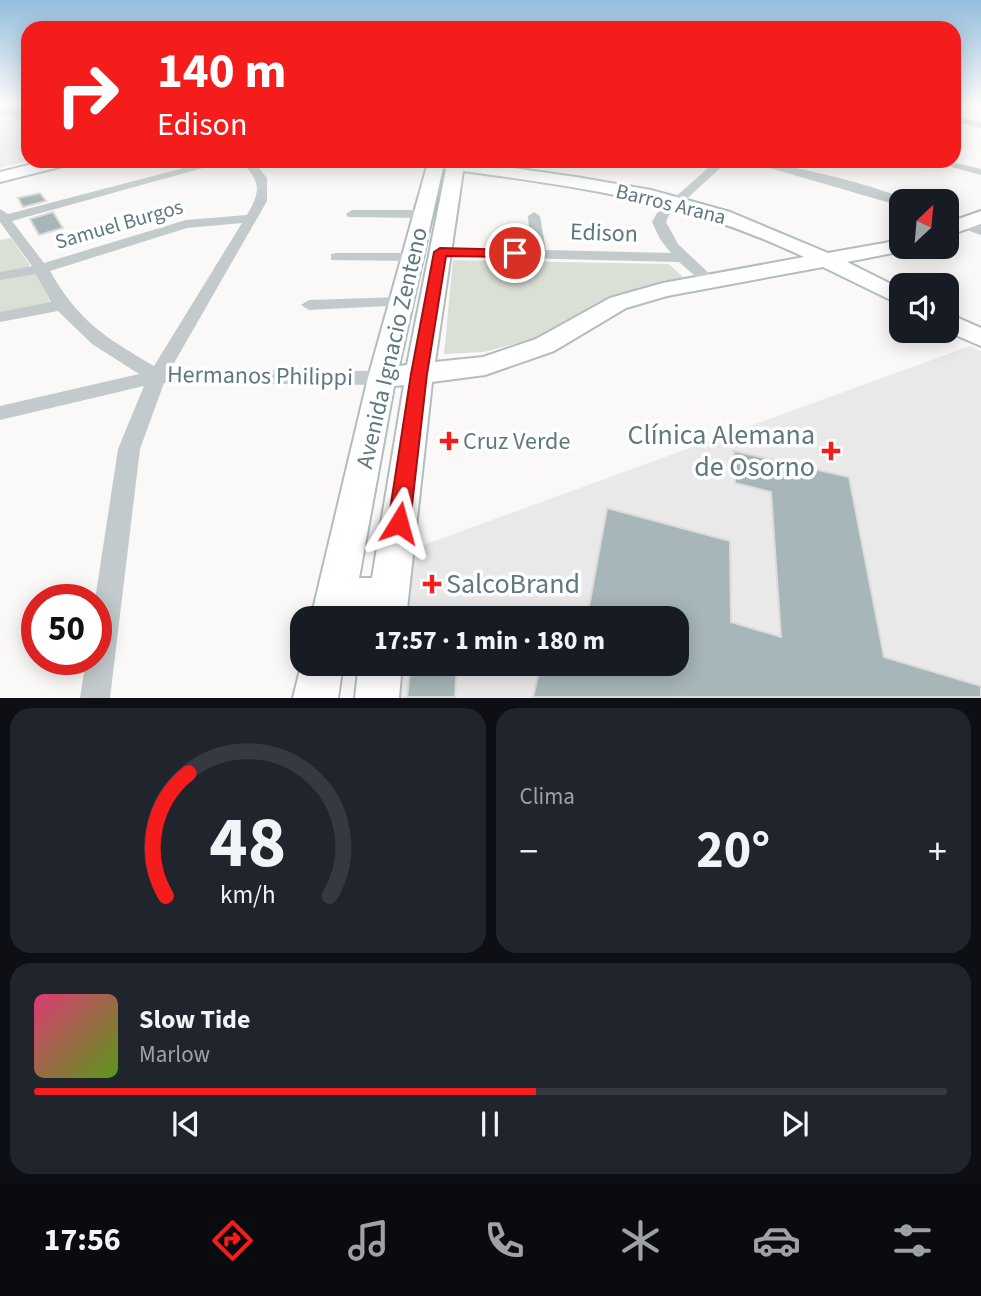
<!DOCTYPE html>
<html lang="es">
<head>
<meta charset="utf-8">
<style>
	body { margin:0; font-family:"Source Sans 3",sans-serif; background:#20242c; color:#f1f3f6; height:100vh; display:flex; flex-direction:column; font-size:26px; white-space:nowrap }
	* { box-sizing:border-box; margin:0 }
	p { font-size:23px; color:#9ea1a6 }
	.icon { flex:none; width:38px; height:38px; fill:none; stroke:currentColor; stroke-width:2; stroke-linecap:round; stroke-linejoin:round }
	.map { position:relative; height:698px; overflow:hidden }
	.sheet { display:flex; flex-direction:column; gap:10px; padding:10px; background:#0d0f14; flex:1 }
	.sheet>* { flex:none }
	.banner { position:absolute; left:21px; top:21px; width:940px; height:147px; border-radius:21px; box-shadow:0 4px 18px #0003; background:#f51c1c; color:#fff; overflow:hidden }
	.needle { width:46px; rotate:26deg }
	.buttons { position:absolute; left:889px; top:189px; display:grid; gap:14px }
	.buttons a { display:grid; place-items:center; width:70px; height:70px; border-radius:14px; background:#171b24; box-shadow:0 4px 18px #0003; font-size:35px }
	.speed { position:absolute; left:21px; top:584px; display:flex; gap:14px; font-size:35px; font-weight:700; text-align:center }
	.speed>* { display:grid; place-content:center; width:91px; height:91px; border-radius:50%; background:#171b24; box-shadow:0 4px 18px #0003; line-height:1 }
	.speed .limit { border:10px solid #d22; background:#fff; color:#111 }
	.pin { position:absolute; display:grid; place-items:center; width:60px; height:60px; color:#fff; margin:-30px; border:4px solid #fff; border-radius:50%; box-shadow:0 2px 7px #0007 }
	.me { position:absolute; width:77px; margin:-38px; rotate:8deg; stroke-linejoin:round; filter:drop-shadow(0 0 5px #0008) }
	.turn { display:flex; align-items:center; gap:24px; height:147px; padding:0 21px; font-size:32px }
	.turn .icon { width:91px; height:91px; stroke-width:2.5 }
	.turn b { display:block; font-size:49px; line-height:60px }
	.big { font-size:52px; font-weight:700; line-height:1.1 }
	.sheet .card { flex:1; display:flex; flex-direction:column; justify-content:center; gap:10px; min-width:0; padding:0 24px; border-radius:21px; background:#20242c }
	.sheet .dial { align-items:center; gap:0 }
	.dial svg { height:182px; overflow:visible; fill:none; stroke:#363941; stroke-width:7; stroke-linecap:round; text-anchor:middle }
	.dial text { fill:#f1f3f6; stroke:none }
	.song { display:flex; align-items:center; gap:21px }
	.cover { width:84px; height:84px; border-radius:10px; background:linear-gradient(135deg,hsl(340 70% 55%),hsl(90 70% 35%)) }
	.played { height:7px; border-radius:4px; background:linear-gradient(90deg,#f51c1c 55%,#363941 55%) }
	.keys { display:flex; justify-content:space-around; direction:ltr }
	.heat { display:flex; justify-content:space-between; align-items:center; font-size:38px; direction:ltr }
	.sheet .tiles { flex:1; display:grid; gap:10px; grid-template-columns:1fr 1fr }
	.card:last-child { grid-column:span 2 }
	.trip { position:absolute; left:290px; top:606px; width:399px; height:70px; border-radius:21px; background:#171b24; box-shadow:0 4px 18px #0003; font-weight:700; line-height:70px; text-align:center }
	.dock { display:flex; height:112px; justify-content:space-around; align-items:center; background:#090b0e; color:#9ea1a6 }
	.dock .icon { width:49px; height:49px }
	.dock .on { color:#f51c1c }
	.dock b { font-size:32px; color:#f1f3f6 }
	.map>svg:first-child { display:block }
	.built { fill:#e8e9e8 }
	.green { fill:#dbe0d6 }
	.building { fill:#a6b6b9; stroke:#dcdbd9; stroke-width:2 }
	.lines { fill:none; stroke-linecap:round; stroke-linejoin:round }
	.secondary-casing { stroke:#b2bdc0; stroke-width:4 }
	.street { fill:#c2cacc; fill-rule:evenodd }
	.secondary { fill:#fff; fill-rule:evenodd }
	.route { fill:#f51c1c; stroke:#9f1212; stroke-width:2 }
	.poi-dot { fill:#f51c1c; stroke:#fff; stroke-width:2.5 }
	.labels { text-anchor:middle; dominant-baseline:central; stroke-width:7; stroke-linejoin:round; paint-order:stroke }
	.far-street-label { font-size:21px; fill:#5e7880; stroke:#fff }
	.street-label { font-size:24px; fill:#5e7880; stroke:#fff }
	.poi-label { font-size:24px; fill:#5e7880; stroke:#fff; text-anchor:start }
	.near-poi-label { font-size:28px; fill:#5e7880; stroke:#fff; text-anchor:end }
</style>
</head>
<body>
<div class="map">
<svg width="981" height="698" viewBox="0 0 981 698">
	<rect width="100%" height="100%" fill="#faf9f7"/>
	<path class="built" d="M0,105h28v56l-28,7z
		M970,346l11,5v346l-589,1 4,-35h281v-45h-277l7,-67z"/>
	<path class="green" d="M11,238l19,27 -5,5 -25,4v-34z
		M453,260l216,4 14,13 -72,20 -73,41 -54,14 -40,2z
		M37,272l13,30 -11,5 -39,7v-36z"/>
	<path class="building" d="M0,105h28v15l-28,-5z
		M40,193l6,8 -23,6 -5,-9z
		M53,212l10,16 -24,7 -9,-16z
		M734,451l115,26 35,180 97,29v11h-448l8,-34h136v-45h-90l20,-110 123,33 1,81 50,15 -10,-145 -36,-9z
		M411,663h46l-2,34h-48z"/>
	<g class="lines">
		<defs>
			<path id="secondary" d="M45,161h28l-2,3 -71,18v-10z
				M418,161h46l112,16 75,13 79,22 98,41 73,-13v7h10l-3,3 -61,12 54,27v16l-78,-38 -156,29 -41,12 -72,43 -69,24 -53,7 -26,236h-95l57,-240 59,-212zM443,168l3,1 -39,196 -8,1zM463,171c124,17 226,31 341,86l-141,26 -53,15 -74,41 -53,18 -48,5zM404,385l-32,193h-13l35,-192z
				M981,211v13l-34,12v-13z
				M947,313l34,15v18l-35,-15z
				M303,658v5h40l-5,35h-45z
				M359,663h43l-3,35h-44z"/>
		</defs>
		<use href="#secondary" class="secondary-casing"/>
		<path class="street" d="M954,116l27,6v6l-27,-6z
			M210,161h18l-216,60 32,42 142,-43 61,-5c15,-26 13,-33 -6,-54h12l14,17v23l-97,169 212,1 7,2 2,5 -2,5 -7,2 -218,-2 -24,66 -30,249h-30l6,-38h10l-1,-60 23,-151 26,-63 -144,34v-14l139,-32 -47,-30 -34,-33 -58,11v-10l51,-10 -15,-28 -36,6v-8l32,-6 -32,-44v-13l8,5zM242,223l-88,143c-49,-29 -75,-44 -104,-95l137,-43z
			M716,161h12l-59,54 -3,7 12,22 36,34 3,3 -3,3h-10l-25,-22 -239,-6 -7,-4 7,-4 91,2 -3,-34 6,-4 6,4 6,34 125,3 -11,-14 -8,-17 5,-9z
			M746,161c29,0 137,25 161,40h-6v5l-4,-1z
			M929,161h19l33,8v6z
			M352,210h71l6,4 -6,4 -75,-1 -2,-3z
			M947,215l34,12v8l-34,-12z
			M336,253h76l7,4 -7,4 -81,-1v-6z
			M401,297l6,2 2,3 -2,3 -98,5 -8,-5 8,-5z"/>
		<use href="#secondary" class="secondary"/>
	</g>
	<linearGradient id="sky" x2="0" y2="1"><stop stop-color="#94bddc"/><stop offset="0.52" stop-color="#fdfcfb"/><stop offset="1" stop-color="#fdfcfb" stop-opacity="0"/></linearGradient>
	<rect width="981" height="202" fill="url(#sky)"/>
	<path class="route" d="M440,248l75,2 6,3 -6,4 -69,-1 -19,118 -17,149 -4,7 -7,2 -8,-2 -3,-7 23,-149 23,-122z"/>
	<g class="poi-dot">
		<path d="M445.5 430.5h7v7h7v7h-7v7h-7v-7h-7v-7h7z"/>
		<path d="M827.5 440.5h7v7h7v7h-7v7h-7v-7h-7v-7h7z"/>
		<path d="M428.5 573.5h7v7h7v7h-7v7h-7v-7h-7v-7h7z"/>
	</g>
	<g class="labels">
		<g class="far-street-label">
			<text transform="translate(671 204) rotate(14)">Barros Arana</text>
			<text transform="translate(119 224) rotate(-16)">Samuel Burgos</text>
		</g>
		<g class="street-label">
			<text transform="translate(604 233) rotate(2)">Edison</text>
			<text transform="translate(392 348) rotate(-77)">Avenida Ignacio Zenteno</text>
			<text transform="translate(260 376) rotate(1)">Hermanos Philippi</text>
		</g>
		<g class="poi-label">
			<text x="463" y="441">Cruz Verde</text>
		</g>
		<g class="near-poi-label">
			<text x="815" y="435">Clínica Alemana<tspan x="815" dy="32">de Osorno</tspan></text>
			<text x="446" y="584" text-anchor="start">SalcoBrand</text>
		</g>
	</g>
</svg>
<div class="buttons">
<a><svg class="needle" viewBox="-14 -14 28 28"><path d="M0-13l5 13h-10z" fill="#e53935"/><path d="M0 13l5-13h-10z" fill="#9ea1a6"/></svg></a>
<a><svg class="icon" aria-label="sound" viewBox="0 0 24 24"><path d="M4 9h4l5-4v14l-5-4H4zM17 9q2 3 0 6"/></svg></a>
</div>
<div class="speed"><div class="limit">50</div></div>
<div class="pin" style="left:515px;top:253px;background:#d93025"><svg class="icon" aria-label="arrive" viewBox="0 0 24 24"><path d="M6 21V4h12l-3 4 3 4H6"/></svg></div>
<svg class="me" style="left:399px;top:523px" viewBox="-20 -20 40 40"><path d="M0-17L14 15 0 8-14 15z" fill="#f51c1c" stroke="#fff" stroke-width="4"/></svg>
<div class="trip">17:57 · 1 min · 180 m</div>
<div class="banner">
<div class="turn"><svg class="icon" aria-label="right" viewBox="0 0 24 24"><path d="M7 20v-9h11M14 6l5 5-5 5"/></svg><div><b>140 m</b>Edison</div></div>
</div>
</div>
<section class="sheet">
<div class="tiles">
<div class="card dial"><svg viewBox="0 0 100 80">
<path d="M14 69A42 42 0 1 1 86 69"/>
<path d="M14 69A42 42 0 0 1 24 15" stroke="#f51c1c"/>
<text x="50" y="56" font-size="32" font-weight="700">48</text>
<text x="50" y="72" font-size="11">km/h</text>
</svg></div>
<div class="card"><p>Clima</p>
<div class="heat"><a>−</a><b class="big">20°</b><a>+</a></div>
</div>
<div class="card">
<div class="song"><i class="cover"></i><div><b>Slow Tide</b><p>Marlow</p></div></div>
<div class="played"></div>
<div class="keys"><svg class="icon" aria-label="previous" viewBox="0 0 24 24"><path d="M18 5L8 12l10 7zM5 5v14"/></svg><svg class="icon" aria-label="pause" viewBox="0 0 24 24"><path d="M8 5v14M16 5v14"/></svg><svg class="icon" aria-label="next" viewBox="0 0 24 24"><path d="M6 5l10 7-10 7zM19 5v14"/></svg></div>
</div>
</div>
</section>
<nav class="dock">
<b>17:56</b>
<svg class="icon on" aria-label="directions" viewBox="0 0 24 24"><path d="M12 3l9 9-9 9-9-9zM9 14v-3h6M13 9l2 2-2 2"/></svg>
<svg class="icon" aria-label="music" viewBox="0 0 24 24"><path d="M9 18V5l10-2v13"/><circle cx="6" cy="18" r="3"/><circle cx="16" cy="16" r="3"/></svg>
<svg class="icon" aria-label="phone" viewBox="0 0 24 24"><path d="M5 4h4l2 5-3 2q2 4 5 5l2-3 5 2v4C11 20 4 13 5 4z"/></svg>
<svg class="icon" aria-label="climate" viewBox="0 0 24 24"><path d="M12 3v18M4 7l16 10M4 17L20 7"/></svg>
<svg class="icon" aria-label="car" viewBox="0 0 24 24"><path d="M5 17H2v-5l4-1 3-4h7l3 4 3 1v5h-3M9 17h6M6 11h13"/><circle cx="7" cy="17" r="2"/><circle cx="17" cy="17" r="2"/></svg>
<svg class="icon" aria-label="filters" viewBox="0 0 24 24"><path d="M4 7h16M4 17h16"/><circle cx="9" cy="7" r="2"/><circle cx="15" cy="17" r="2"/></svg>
</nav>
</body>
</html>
